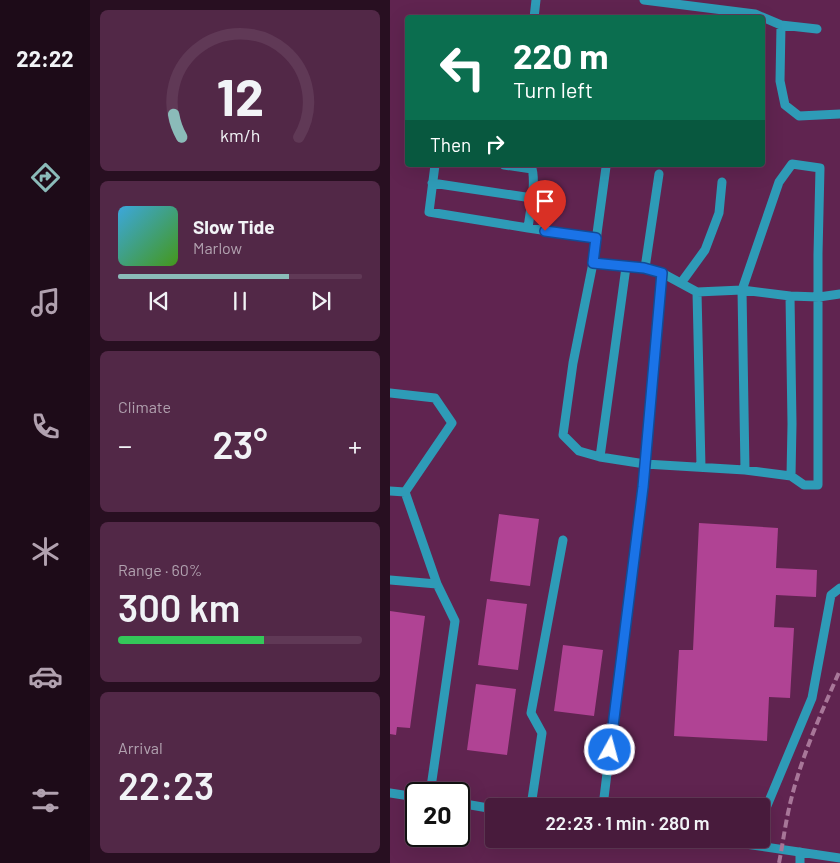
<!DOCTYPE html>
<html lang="en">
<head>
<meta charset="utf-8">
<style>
	body { margin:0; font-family:Barlow,sans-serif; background:#522847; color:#f1f3f6; height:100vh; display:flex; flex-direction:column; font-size:19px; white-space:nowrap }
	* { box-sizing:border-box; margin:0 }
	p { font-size:16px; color:#b1a1af }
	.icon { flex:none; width:28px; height:28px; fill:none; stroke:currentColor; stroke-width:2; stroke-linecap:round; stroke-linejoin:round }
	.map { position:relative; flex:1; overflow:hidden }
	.panel { display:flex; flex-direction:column; gap:10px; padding:10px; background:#280f21; width:300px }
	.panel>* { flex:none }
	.guide { position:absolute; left:15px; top:15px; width:360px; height:152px; border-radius:5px; box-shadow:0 5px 20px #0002,0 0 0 1px #603956; background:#0b6e4f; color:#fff; overflow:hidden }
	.speed { position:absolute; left:15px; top:782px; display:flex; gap:10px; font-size:25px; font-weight:700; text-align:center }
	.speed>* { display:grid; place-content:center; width:65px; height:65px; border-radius:50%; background:#481b3c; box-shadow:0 5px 20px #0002,0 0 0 1px #603956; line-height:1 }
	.speed .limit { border:2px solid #111; border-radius:8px; background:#fff; color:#111 }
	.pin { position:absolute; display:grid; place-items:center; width:42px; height:42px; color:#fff; margin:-51px -21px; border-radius:50% 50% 50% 0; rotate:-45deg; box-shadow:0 0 5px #0007 }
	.pin .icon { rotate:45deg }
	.me { position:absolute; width:55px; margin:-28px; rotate:7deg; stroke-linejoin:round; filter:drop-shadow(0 0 4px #0008) }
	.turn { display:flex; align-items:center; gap:18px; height:105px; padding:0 25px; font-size:22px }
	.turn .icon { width:65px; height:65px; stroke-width:2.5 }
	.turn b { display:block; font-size:35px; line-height:42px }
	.then { display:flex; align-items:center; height:48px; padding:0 25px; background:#0003; gap:10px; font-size:19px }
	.big { font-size:38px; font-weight:600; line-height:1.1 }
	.panel .widget { flex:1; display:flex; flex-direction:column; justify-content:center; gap:8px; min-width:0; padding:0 18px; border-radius:8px; background:#522847 }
	.panel .dial { align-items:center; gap:0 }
	.dial svg { height:130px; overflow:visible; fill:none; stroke:#603956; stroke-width:7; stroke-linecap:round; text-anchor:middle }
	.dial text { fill:#f1f3f6; stroke:none }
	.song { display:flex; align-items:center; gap:15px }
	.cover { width:60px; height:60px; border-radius:8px; background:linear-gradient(135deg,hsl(200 70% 55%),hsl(100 70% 35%)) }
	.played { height:5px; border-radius:2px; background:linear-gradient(90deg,#8bbbb9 70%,#603956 70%) }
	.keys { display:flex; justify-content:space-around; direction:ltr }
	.heat { display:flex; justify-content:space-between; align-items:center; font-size:28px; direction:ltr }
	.charge { height:8px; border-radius:4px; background:linear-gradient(90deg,#34c759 60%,#603956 0) }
	.trip { position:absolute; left:95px; top:798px; width:285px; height:50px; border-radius:5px; background:#481b3c; box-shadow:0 5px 20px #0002,0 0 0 1px #603956; font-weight:600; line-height:50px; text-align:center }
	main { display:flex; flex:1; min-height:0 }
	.tab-bar { display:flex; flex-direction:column; width:90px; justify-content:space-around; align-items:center; background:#1d0b18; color:#b1a1af }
	.tab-bar .icon { width:35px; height:35px }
	.tab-bar .current { color:#8bbbb9 }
	.tab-bar b { font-size:22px; color:#f1f3f6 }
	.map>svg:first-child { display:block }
	.building { fill:#b04394 }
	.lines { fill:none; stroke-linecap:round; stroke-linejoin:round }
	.minor { stroke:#2e9bb7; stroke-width:9 }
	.rail { stroke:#a87799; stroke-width:4; stroke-dasharray:8 4; stroke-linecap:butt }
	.route-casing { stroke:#114b97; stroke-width:12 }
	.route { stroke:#1a73e8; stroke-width:9 }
</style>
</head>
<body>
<main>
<nav class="tab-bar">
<b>22:22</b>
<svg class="icon current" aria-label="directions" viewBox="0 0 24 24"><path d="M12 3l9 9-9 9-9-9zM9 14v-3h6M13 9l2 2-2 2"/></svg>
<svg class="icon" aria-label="music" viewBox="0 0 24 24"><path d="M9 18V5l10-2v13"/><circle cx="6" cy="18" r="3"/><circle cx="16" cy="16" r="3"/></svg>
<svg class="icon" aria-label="phone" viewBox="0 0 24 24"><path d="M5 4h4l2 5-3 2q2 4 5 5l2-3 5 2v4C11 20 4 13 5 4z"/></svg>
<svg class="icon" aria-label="climate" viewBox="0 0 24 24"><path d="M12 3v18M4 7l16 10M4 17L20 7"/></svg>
<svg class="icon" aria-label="car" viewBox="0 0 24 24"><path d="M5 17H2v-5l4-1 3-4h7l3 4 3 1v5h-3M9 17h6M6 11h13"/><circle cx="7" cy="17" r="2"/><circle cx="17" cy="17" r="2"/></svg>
<svg class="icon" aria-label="filters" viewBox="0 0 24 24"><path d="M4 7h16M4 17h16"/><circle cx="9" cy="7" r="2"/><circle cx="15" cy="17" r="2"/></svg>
</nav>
<section class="panel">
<div class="widget dial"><svg viewBox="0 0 100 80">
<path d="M14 69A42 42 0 1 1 86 69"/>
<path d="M14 69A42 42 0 0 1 9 55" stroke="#8bbbb9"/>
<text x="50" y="56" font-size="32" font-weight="700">12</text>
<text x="50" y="72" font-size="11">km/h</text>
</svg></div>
<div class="widget">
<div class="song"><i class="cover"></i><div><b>Slow Tide</b><p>Marlow</p></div></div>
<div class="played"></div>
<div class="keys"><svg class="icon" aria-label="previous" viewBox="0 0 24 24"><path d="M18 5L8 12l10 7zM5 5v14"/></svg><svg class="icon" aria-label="pause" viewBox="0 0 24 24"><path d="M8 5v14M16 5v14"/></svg><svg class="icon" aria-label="next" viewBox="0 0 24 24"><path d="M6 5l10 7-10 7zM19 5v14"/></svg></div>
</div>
<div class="widget"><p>Climate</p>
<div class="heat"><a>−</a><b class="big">23°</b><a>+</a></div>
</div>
<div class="widget"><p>Range · 60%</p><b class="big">300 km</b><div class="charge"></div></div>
<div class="widget"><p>Arrival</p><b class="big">22:23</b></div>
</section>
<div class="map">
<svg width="450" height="863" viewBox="0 0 450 863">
	<rect width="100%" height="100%" fill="#602450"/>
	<path class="building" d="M109,514l40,5 -9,67 -40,-5z
		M309,523l79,5 -2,40 41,2 -1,27 -40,-2 -2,32 20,1 -4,70 -21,-1 -2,44 -93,-5 5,-86h14z
		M97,599l40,5 -9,66 -40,-5z
		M0,611l35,5 -15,112 -13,-1 -1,8 -6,-1z
		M173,645l40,5 -9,66 -40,-5z
		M86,684l40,5 -9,66 -40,-5z"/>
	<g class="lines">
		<path class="minor" d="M254,0l111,14 26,11 36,4
			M144,18l2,-18
			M391,25l-1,56 5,24 14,11 41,-2
			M45,165l-6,47 99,16
			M114,165l28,4
			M141,165c6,16 -1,46 -3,63l68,10
			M216,167l-13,96 52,5 17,5 35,19 45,-2 48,6
			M42,183l100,15
			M203,263l-20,100 -10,72 16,16 21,6
			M255,268l14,-94
			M272,273l-17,191 100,6 46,6 1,-52 -2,-128 29,1 21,-3
			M291,283l24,-33 14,-37 3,-31
			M307,292l4,175
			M0,393l45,5 17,25 -47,69 -15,-1
			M355,470l-3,-180 37,-108 13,-18 28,4 -2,86v231h-14l-13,-9
			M15,492l32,92
			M0,580l47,4 18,37 -25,173
			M0,793l26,4
			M69,803l35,6
			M141,806l11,-73 -11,-20 32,-173
			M213,806l42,-342 -45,-7 26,-190
			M371,820l51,-122 19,-103 9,-7
			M321,839l129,19
			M410,863v-11"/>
		<path class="rail" d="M389,863c3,-15 5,-30 8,-45 10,-52 32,-100 53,-148"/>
	</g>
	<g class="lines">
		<defs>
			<path id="route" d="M155,231l51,7 -3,25 51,5 18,5 -19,214 -33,263"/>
		</defs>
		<use href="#route" class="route-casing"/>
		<use href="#route" class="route"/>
	</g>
</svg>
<div class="speed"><div class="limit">20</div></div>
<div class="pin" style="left:155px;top:231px;background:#d93025"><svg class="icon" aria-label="arrive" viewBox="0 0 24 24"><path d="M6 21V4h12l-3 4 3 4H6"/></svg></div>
<svg class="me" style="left:220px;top:750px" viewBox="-20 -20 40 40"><circle r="17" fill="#1a73e8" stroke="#fff" stroke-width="3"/><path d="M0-11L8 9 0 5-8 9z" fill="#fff"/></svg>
<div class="trip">22:23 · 1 min · 280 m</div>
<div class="guide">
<div class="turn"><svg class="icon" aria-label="left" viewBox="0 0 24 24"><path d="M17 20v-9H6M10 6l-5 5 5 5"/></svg><div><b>220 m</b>Turn left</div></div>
<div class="then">Then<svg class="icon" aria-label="right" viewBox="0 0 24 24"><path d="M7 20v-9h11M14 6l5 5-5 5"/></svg></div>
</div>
</div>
</main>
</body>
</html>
